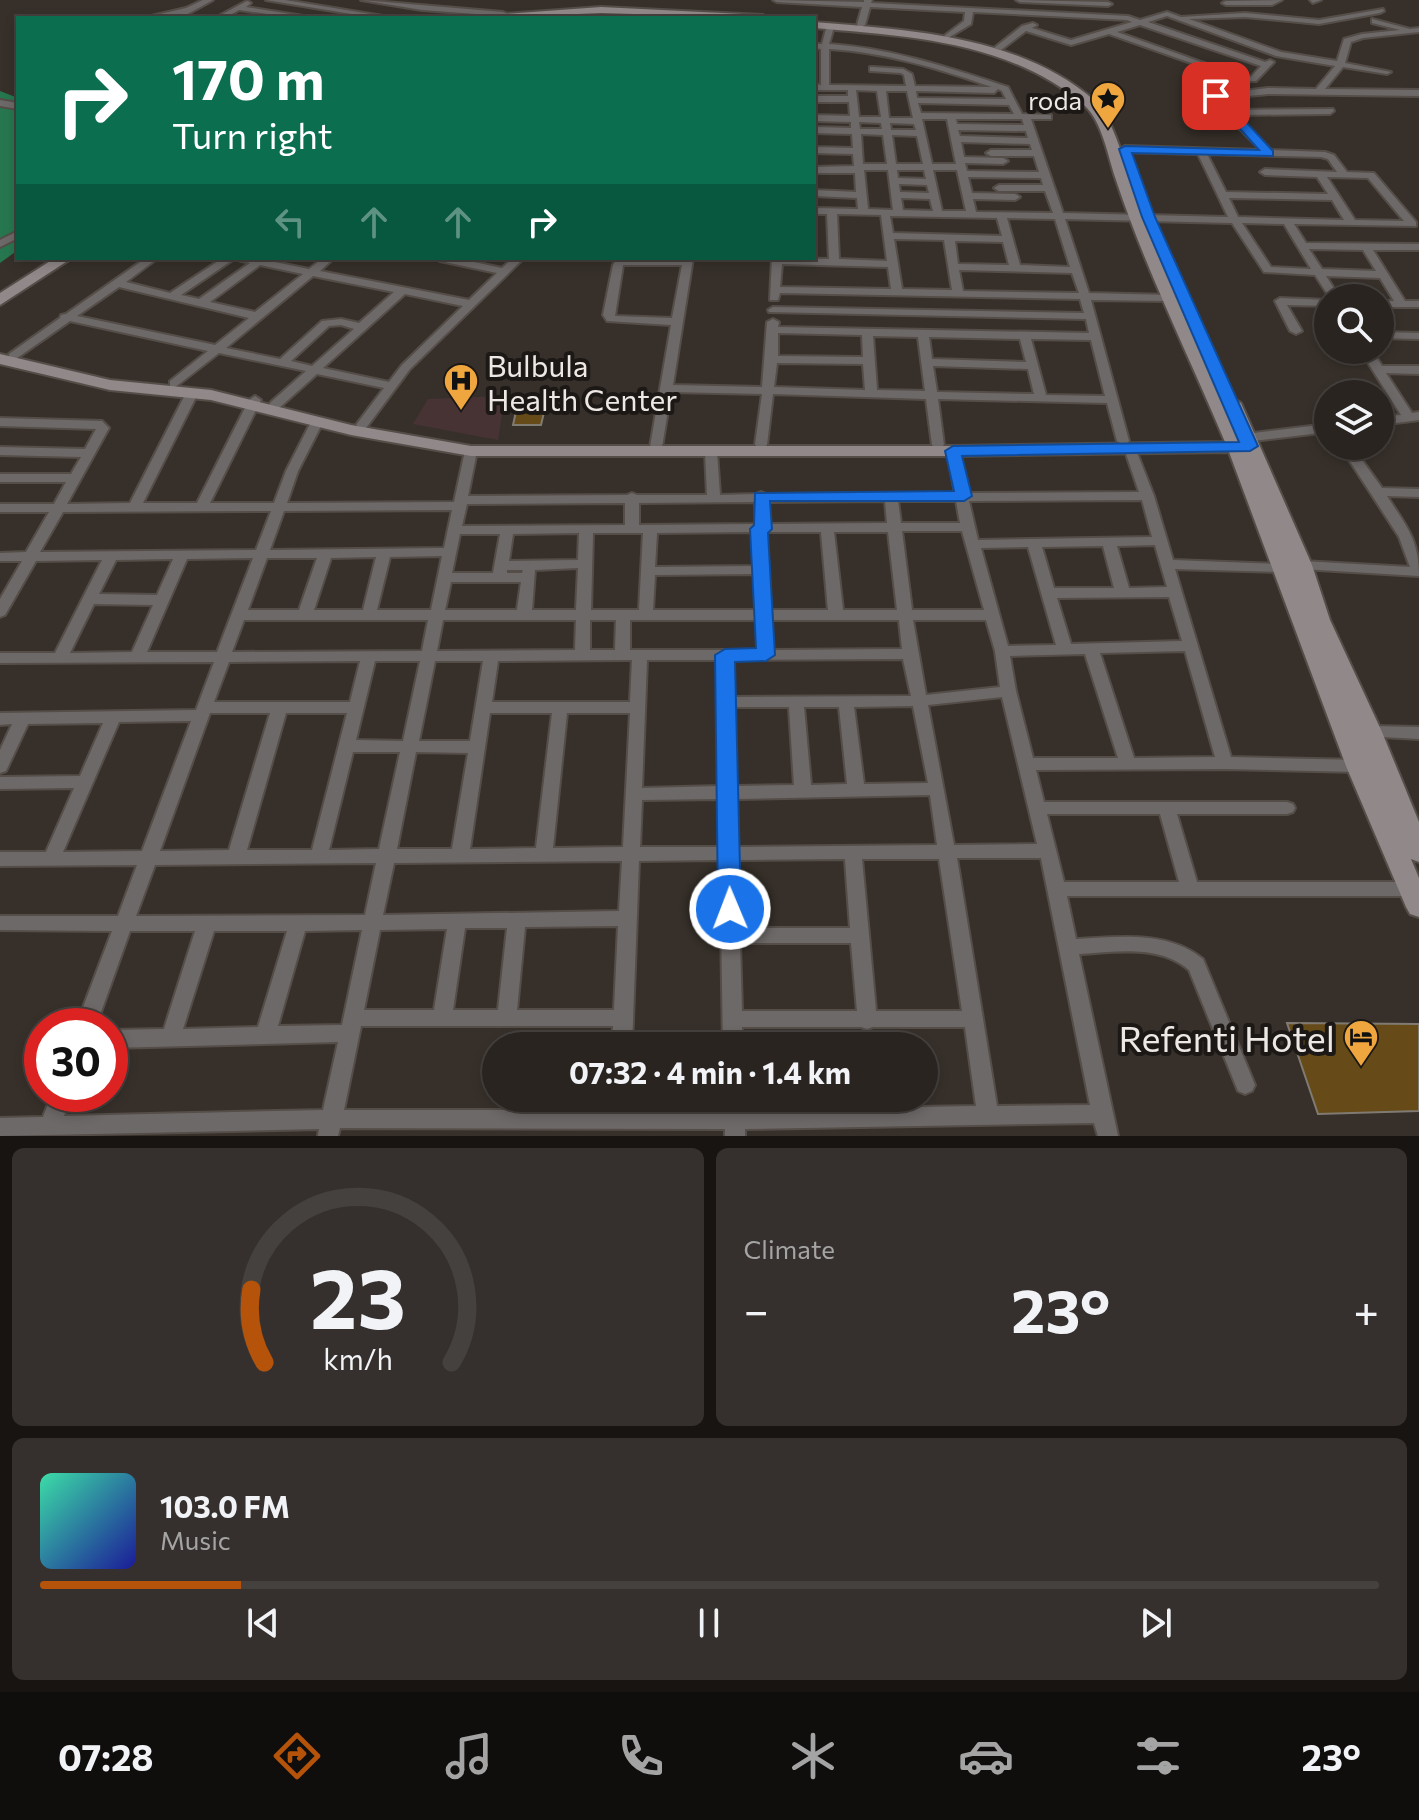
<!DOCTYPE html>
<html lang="en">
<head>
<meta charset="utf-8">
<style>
	body { margin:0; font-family:Commissioner,sans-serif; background:#35302d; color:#f1f3f6; height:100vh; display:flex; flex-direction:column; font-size:30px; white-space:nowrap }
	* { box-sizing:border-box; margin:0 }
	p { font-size:26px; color:#a5a4a5 }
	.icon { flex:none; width:44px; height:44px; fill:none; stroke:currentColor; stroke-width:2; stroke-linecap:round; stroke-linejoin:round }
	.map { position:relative; height:1136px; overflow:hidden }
	.sheet { display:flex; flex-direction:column; gap:12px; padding:12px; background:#171412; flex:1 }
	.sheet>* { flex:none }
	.hud { position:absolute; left:16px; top:16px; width:800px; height:244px; border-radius:0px; box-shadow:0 4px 12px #0003,0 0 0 2px #45413e; background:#0b6e4f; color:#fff; overflow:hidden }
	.fabs { position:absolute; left:1314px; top:284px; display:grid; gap:16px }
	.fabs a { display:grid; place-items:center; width:80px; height:80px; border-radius:50%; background:#292420; box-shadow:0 4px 12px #0003,0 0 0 2px #45413e; font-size:40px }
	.speed { position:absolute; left:24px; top:1008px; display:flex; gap:16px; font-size:40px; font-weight:700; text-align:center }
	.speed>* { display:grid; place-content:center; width:104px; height:104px; border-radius:50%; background:#292420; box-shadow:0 4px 12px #0003,0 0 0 2px #45413e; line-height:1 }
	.speed .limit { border:12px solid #d22; background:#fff; color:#111 }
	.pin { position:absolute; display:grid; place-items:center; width:68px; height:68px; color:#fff; margin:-34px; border-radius:16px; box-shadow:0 4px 12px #0006 }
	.me { position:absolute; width:88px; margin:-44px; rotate:359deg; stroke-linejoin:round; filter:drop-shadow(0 0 6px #0008) }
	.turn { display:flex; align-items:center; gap:28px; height:168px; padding:0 24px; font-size:36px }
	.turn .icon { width:104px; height:104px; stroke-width:2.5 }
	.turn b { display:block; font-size:56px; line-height:68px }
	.lanes { display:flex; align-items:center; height:76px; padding:0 24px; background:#0003; justify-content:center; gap:40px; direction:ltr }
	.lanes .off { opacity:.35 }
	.big { font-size:60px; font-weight:700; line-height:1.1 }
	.sheet .widget { flex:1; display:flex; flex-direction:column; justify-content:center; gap:12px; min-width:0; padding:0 28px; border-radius:12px; background:#35302d }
	.sheet .dial { align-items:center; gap:0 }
	.dial svg { height:208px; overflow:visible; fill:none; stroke:#45413e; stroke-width:7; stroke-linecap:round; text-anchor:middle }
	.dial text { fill:#f1f3f6; stroke:none }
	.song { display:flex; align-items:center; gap:24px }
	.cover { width:96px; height:96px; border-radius:12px; background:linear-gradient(135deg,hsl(160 70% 55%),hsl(240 70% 35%)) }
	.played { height:8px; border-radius:4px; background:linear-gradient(90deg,#b45309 15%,#45413e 15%) }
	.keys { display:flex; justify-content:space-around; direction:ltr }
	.heat { display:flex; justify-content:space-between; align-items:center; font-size:44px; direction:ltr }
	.sheet .tiles { flex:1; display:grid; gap:12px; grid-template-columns:1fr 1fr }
	.widget:last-child { grid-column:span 2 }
	.trip { position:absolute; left:482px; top:1032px; width:456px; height:80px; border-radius:40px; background:#292420; box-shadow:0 4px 12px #0003,0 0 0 2px #45413e; font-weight:700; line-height:80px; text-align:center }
	.tab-bar { display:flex; height:128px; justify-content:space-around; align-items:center; background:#100e0d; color:#a5a4a5 }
	.tab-bar .icon { width:56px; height:56px }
	.tab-bar .active { color:#b45309 }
	.tab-bar b { font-size:36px; color:#f1f3f6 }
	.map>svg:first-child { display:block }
	.medical { fill:#473334 }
	.forest { fill:#26774f }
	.building { fill:#664a17; stroke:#807b72; stroke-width:2 }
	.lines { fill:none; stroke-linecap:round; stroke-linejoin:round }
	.street-casing { stroke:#544d48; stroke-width:4 }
	.secondary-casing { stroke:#544d48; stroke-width:4 }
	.street { fill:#6e6969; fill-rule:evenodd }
	.secondary { fill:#908889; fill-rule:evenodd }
	.route { fill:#1a73e8; stroke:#114b97; stroke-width:2 }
	.labels { text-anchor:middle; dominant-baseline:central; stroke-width:8; stroke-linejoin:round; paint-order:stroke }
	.far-poi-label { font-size:26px; fill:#ede8e4; stroke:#1c1816; text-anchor:end }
	.poi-label { font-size:30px; fill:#ede8e4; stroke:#1c1816; text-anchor:start }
	.near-poi-label { font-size:36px; fill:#ede8e4; stroke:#1c1816; text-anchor:end }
</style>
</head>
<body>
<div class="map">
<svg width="1419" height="1136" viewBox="0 0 1419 1136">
	<rect width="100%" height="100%" fill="#37302a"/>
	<path class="medical" d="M505,396l-7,44 -85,-16 15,-25z"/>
	<path class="forest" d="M0,91l18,7v152l-18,13z"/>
	<path class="building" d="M517,407l28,1 -4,17h-28z
		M1287,1023l132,1v87l-101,3z"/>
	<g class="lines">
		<defs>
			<path id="street" d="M203,0h10l-29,16 -41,2 43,-10z
				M266,0h19l110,18h-19z
				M361,0l142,12 4,2 -4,2 -81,-6z
				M773,0l91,2v-2h8l-1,3 257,13 12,4 27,-8 14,5 64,-4 74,7 64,-11 1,2 -4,2 -61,11 -74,-7 -56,2 92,33 56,9 7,-22 18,-5 38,-4 -28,-7v-4l38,10 9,-1v4l-56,6 -12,4 -6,21 46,9 -4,2 -44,-7 -18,22 94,1v6l-151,-2 -48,5 10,11 103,-1 1,2 -4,3 -94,1 35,35 54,2 9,3 13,17 27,1 42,49v4l-122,-2 12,19 113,1v6h-46l32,51h14v6h-39v-6h14l-14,-23 -54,-2 14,22h-10l-15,-23 -51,-3 -32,-49 -167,-4 24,74 81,2 5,3 -5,3 -79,-1 38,141 -2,3 -4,1 -6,-4 -10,-38 -169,-4 6,46 -6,4 -6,-4 -6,-46 -153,-5 -6,51 -6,4 -6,-4 7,-51 -91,-2 -9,55 -2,3h-8l-2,-3 21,-122 -64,-4 -4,-6 10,-50 5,-7h75l-20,127 89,2 5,-65 6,-3 6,3 -1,5 311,6 -3,-14 -317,-7 -1,-2 5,-3 311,6 -4,-14 -300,-6 -2,7h-8l2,-42 57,1 -2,-45h-13v-6l44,1 -1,-11 -43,-2v-6l42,2 -1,-19h-41v-6l40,-1 -1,-12 -39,-1v-6l39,1 -1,-14 -38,-1v-6l37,1v-6l-37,-1v-6l36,1 -1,-14h-35v-6h34v-6h-34v-6l7,1v-36l-7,-1v-4h8l5,-19 7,2 -5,17c62,4 121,24 179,43l14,27 29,1v4h-20l32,94 165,4 -30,-63 -73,-2 -5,-3 5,-3 136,4 -51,-51v-4l58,-7 48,1 19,-23 -59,-10 -109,-40 -19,6 117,40 5,-2 4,2 -18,19h-14l-133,-47 -38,11 -45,-14 -25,19 -7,-2 28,-22 11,-3 4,2 -5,3 39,12 61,-18 -5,-2 -154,-8 -2,12 -23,14 -4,-2 20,-15 1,-9 -95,-5 -5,18 -4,2 -4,-2 5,-18 -85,-5zM1140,25l121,41 -10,11h-8l-126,-45zM829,49c56,3 110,20 163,38l-77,-1 -3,-12 -9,-5 -30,-2h-3v4l31,2 3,2 2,11 -77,-1zM998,89l4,2 4,8 -89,-1 -1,-7 78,2zM856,90l21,1 4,26h-22zM886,91h21l6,27h-24zM918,103l91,2 5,9 -93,-1zM922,119h25l9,45h-24zM956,119h66l2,6 -67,-1zM859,122l22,1 1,6h-22zM890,123l24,1 2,6h-25zM958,130l68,1 2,7 -68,-2zM861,134l22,1 4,29h-24zM892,135l25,1 6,28h-27zM961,142l69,2 2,6h-41l-5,3 5,3h43l5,16 -72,-1 -2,-8 38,1 5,-3 -5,-3 -39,-1zM1207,154l114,3 7,2 9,13 -72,-3 -5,3 5,3 52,2 11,17 -102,-2zM864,170h24l5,40 -25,-1zM897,170h27l2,9 -28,-1zM933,170h24l9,41h-24zM968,177l73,1 2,7h-44l-5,3 5,3h46l8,22 -77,-1 -3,-13 42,1 5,-3 -5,-3 -43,-1zM1327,177l41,1 36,43 -49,-1zM899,184l28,1 2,8 -29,-1zM901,198l29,1 3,12 -30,-1zM1229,198l103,2 12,20 -106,-3zM837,214l44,1 6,46 -48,-2zM890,216l107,2 5,18 -109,-3zM1007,218l48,1 15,48 -50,-2zM1242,223l42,1 27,45 -40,-2zM894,239l50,1 8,50 -50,-1zM955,241l48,1 6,23 -51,-1zM1309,249l54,1 13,21 -54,-2zM782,264l106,3 3,22 -111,-2zM682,265l-10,53 -57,-2 8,-51zM959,270l113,3 7,20 -116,-2zM778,333l84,2 1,22 -85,-1zM873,336l45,1 7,54 -48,-1zM929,337l91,2 6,23 -94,-3zM1031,339l60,1 14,56 -59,-1zM777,363l86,1 2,26 -91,-3zM933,366l95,3 6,25 -97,-2z
				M1016,0l92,2 4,2 -4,2 -88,-4z
				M1282,0l-10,5h-46l-4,-2 4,-2z
				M1310,0h11l-8,3z
				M247,1l4,2 -5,4 70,11h-20l-57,-8 -14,8h-10z
				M0,100l18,3v6l-18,-3z
				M18,231v7l-18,9v-7z
				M146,258h12l-32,24 44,11 53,-35h32l54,11 14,-11h11l-14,13 149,29 28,-27 -57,-12 -5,-3h20l47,10 11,-10h11l-114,111 -44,59 -4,1 -6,-4 28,-37 -67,-14 -38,34h-8l-2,-3 2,-3 35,-31 -87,-18 -45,35 -4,-1v-6l38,-30 -138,-30 -53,37h-8v-4l51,-36 1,-3 5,-1zM234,259l16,4 -51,36 -18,-4zM260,265l43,9 -48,38 -45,-10zM313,276l81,16 -35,31 -18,-4 -19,2 -42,38 -54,-11zM119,287l130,31 -34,27 -138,-29zM405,294l58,12 -61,59 -13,17 -66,-14zM341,325l13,4 -42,37 -21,-5 38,-35z
				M1280,298l48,2v6l-41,-1 15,26 -6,3 -6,-3 -15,-30z
				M1380,332l39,1v6l-39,-1z
				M1360,350h12l10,16h37v8l-33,-1 26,40 7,-1v8l-39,5v-8l21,-2z
				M192,389l6,4 -55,110h54l52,-103 6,-4 6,4 -51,103h64l12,-32 25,-49 6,-4 6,4 -25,49 -11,32 167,-1 11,-51 6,-4 6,4 -9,45 159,-1 5,-2 5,2h70l-2,-43 6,-4 6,4 3,43 36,-1 5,-2 5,2 189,-1 -8,-42 6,-4 6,4 9,42 171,-1 -15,-44 6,-4 4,1 20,51 19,64 109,4 7,4 -7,4 -107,-3 56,188 127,3 6,2 2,4 -2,4 -6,2 -133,-3 -189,1 8,32h243l6,2 2,4 -2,4 -6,2h-110l20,68h214l6,2 2,7 -2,3 -6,2h-344l9,43c43,-2 91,-9 127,20l52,126 -3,6 -7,3 -7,-3 -49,-121c-30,-26 -73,-18 -110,-16l39,182h-20l-4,-13 -349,6v7h-20v-7l-385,-1 -2,8h-20l1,-7 -319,7v-18l43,-1 9,-23h20l-8,22 259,-6 15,-68 -228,6v-18l54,-1 31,-98h-65l-34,95h-20l36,-95 -112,-1v-14h118l19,-51 -137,1v-14h46l28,-64 -74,1v-12l80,-1 23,-53 -75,1 -22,47 -6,2v-23l12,-26 -12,1v-12l196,-3 18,-48 -214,1v-10h55l47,-93 -66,1 -31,54 -5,2v-18l22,-38h-22v-8l26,-1 23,-40h-49v-8h54l12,-22h-66v-8h71l10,-17 -81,-2v-8l85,2 11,-20 -96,-3v-8l102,3 7,7 -42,76 63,-1 56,-110zM1142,500l10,37 -174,3 -9,-39zM885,501l2,22 -118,1 -1,-22zM898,501h58l4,22h-59zM755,502l1,22 -117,1v-22zM625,503v22l-163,1 5,-22zM452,510l-8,38 -174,2 14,-39zM271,511l-15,39 -216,2 23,-40zM902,531h60l22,79h-72zM752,532l2,34 -99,1 2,-34zM766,532h55l7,78h-57zM834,532h54l9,78h-54zM579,533l-1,27 -69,1 4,-27zM593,533h50l-4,77h-48zM460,534h40l-7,39h-41zM1155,545l12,42 -38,1 -12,-42zM1103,546l11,42h-60l-12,-41zM1028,547l28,98 -48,1 -27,-98zM442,556l-11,54h-54l13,-53zM376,557l-13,53h-49l17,-52zM253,558l-36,94h-70l40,-93zM267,558h50l-18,52h-51zM173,559l-16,36 -58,-1 17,-34zM578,568l-2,42h-44l3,-40zM507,570h16l-1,3h-15zM754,574l2,36h-103l2,-35zM451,582h70l-4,28h-72zM1169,597l13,44 -111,3 -14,-46zM94,604l59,1 -21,47 -62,1zM244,620h184l-6,31 -190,1zM443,620h133l-1,30 -138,1zM590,620h26l-1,30h-25zM630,620h127l1,30h-128zM771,620h128l3,29 -129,1zM913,620h73l9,31 5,36 -74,8zM1185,651l30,106 -81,1 -34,-105zM1085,654l33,104h-85l-17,-67 -6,-35zM903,659l8,37 -177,1 -1,-37zM625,660h7l-2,42h-138l6,-41zM647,660h71l1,126 -77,2zM360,661l-10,41h-136l15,-40zM375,661h45l-17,80 -47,-1zM435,661h48l-13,80h-51zM1002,697l35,147 -83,1 -26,-140zM913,706l15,77 -64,1 -10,-77zM734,707h55l5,78 -58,1zM804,707h35l8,77 -36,1zM210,713h60l-41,137 -69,1zM286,713h61l-35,137h-65zM490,713h62l-16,135 -66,1zM567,713h63l-7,134 -70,1zM191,721l-49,130 -79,1 56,-130zM353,752h47l-21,97 -50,1zM416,752l52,1 -16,96h-55zM930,795l7,50 -199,2 -2,-48zM720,799v48h-80l2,-47zM1047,814h113l19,68h-115zM957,858h84l49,247 -93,1zM845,859l5,69h-110l-2,-68zM862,859h77l23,152h-86zM720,860l3,186h20l-1,-19h119l6,2 6,-2h92l11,79 -232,4v-12h-20v13l-96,-1v-12h-20l-1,12h-263l17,-84h252l-1,20h20l7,-185zM622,861l-3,50 -236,4 11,-52zM376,863l-11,52 -229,1 19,-51zM618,926l-4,84h-97l8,-83zM465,928h42l-9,82h-45zM447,929l-13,81h-70l16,-80zM362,930l-20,95 -64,1 27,-95zM214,931h73l-29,96 -75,2zM740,943h111l6,68h-115z
				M1328,424v8l-91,11 -6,-4 6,-4z
				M1340,446h12l30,42 37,1v8l-32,-1c19,30 32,43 32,80l-117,-7 -7,-4 7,-4 108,6 -11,-30z
				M1371,726l48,1v12l-54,-3 -2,-4 2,-4z"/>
			<path id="secondary" d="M601,7l162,8 5,3 -167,-5 -115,5 5,-3z
				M814,22c94,8 206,13 281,79 22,20 36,88 48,117 26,62 55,122 82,183l7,-3 9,5 71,162 18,55 52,112 37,90v40l-8,-3 8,19v39l-9,-3 -4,-7 -60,-141 -117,-314 -276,4h-482l-120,-21 -140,-35 -101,-10 -110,-26v-10l110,26 101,10 140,35 120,21h482l272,-4c-37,-88 -80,-174 -110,-265 -7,-21 -13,-56 -31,-72 -74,-64 -177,-69 -270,-77z
				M55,258h17l-72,47v-12z"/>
		</defs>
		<use href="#street" class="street-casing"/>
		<use href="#secondary" class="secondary-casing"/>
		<use href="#street" class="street"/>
		<use href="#secondary" class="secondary"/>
	</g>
	<path class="route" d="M1212,93h8v6l15,11 38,41v5l-141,-3 23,64 103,229 -8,5 -288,5 10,40 -8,5h-194l2,28 -4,4 7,122 -9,6 -31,1 6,247 -3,7 -8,3 -8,-3 -4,-7 -3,-254 10,-6 31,-1 -6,-119 4,-4 1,-32 199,-2 -9,-40 8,-5 286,-4 -97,-225 -23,-68 6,-3 134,4 -32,-36 -17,-12z"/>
	<defs>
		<symbol id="sight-pin" viewBox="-11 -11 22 30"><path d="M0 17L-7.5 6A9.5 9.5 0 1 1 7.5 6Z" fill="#f0a63e" stroke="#1c1816"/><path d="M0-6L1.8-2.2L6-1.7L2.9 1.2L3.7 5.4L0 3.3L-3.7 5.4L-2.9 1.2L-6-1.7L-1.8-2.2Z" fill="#111"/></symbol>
		<symbol id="hospital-pin" viewBox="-11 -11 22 30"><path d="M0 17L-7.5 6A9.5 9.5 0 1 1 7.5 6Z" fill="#f0a63e" stroke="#1c1816"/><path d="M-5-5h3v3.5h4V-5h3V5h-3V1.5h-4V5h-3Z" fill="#111"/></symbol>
		<symbol id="hotel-pin" viewBox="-11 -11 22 30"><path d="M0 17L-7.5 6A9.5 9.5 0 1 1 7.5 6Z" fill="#f0a63e" stroke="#1c1816"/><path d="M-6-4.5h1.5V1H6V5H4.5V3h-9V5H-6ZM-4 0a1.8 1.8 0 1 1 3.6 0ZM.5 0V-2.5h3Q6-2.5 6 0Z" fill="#111"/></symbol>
	</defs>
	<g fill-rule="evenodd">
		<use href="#sight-pin" x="1088" y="79" width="40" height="54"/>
		<use href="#hospital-pin" x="441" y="361" width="40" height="54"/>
		<use href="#hotel-pin" x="1341" y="1017" width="40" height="54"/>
	</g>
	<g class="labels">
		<g class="far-poi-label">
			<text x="1082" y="99">roda</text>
		</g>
		<g class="poi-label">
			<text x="487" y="364">Bulbula<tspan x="487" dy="34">Health Center</tspan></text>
		</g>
		<g class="near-poi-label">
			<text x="1335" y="1037">Refenti Hotel</text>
		</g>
	</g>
</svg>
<div class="fabs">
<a><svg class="icon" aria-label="search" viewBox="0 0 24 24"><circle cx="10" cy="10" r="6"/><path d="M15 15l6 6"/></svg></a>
<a><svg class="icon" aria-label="layers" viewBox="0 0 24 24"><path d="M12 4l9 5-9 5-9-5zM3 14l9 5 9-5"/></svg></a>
</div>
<div class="speed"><div class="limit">30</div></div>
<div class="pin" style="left:1216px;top:96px;background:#d93025"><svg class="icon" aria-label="arrive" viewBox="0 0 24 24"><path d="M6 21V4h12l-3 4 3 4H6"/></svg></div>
<svg class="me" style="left:730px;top:909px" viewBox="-20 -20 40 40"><circle r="17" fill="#1a73e8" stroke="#fff" stroke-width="3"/><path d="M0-11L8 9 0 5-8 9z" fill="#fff"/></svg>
<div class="trip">07:32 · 4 min · 1.4 km</div>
<div class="hud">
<div class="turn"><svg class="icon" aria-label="right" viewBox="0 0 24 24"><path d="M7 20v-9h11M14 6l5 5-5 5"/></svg><div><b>170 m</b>Turn right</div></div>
<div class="lanes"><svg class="icon off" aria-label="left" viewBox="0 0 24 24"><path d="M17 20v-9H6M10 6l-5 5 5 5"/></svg><svg class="icon off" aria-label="ahead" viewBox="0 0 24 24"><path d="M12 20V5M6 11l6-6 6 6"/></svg><svg class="icon off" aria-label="ahead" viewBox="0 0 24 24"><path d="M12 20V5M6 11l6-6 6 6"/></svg><svg class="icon" aria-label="right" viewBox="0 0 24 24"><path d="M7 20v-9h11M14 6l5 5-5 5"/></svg></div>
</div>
</div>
<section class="sheet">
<div class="tiles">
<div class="widget dial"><svg viewBox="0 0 100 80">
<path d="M14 69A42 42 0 1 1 86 69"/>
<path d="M14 69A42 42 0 0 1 9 41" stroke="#b45309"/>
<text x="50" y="56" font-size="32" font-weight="700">23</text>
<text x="50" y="72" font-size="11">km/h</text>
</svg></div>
<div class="widget"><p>Climate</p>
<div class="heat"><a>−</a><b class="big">23°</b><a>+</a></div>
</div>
<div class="widget">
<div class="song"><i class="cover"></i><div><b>103.0 FM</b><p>Music</p></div></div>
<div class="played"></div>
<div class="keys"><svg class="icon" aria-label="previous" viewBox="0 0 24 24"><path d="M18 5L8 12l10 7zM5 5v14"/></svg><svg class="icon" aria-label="pause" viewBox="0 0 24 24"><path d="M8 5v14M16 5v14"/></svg><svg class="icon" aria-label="next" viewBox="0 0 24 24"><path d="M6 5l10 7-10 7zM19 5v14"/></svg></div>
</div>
</div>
</section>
<nav class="tab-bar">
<b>07:28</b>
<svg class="icon active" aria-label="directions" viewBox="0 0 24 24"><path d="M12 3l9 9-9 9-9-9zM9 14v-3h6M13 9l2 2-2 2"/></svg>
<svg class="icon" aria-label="music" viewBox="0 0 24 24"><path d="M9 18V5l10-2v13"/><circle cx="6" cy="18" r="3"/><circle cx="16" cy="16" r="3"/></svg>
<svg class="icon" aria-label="phone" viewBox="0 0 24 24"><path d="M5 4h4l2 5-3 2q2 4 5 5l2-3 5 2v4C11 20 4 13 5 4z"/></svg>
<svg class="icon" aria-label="climate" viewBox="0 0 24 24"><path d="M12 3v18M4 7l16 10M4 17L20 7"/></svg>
<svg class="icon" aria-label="car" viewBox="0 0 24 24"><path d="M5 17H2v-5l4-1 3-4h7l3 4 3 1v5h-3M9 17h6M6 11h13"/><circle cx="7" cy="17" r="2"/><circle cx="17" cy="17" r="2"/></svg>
<svg class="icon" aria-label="filters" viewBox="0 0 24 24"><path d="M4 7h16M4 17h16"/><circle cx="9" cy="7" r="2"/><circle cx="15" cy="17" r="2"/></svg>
<b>23°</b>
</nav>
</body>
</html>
